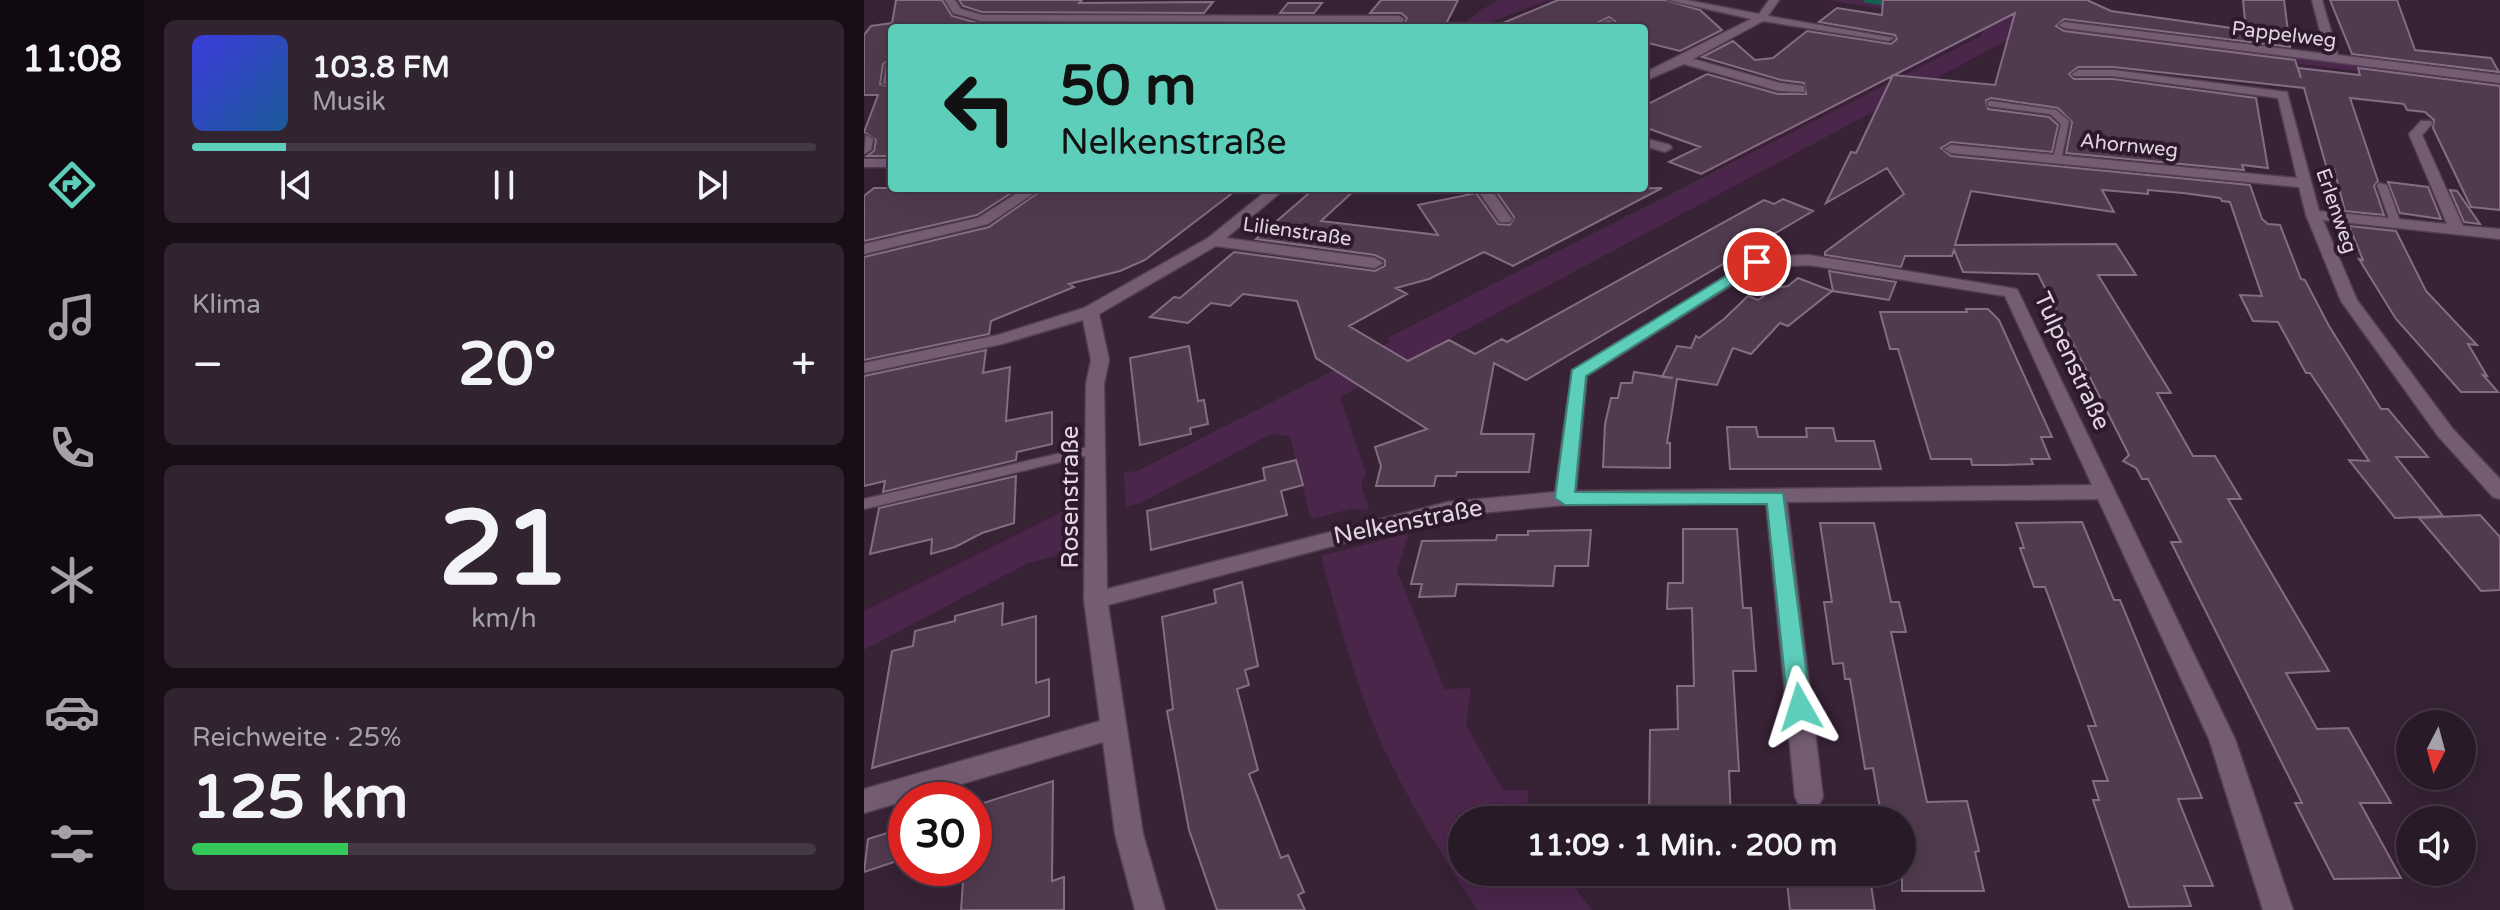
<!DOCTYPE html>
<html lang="de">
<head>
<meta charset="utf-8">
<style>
	body { margin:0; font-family:"Varela Round",sans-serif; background:#312330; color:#f1f3f6; height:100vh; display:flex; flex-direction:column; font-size:30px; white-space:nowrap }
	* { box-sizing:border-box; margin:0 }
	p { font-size:26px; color:#a5a1a8 }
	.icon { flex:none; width:44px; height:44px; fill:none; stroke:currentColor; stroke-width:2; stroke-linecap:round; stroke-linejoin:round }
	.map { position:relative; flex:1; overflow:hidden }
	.sheet { display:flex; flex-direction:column; gap:20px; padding:20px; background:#170e16; width:720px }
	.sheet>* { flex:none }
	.banner { position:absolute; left:24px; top:24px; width:760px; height:168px; border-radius:8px; box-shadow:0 8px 32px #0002,0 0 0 2px #453845; background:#5cceba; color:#111; overflow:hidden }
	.needle { width:52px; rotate:186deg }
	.tools { position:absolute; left:1532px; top:710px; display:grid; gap:16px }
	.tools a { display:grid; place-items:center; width:80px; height:80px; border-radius:50%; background:#291a28; box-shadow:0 8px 32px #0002,0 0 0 2px #453845; font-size:40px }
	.speed { position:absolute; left:24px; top:782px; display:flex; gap:16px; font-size:40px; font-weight:700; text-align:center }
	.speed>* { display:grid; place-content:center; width:104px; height:104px; border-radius:50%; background:#291a28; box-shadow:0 8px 32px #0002,0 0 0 2px #453845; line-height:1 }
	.speed .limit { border:12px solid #d22; background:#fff; color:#111 }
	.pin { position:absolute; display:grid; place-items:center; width:68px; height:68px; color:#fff; margin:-34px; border:4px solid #fff; border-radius:50%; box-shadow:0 2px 8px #0007 }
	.me { position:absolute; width:88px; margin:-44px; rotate:354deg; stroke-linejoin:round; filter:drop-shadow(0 0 6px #0008) }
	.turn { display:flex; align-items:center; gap:28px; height:168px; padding:0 40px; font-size:36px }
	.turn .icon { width:104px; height:104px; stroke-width:2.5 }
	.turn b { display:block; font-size:56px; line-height:68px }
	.big { font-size:60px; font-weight:700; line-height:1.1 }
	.sheet .widget { flex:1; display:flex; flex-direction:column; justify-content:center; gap:12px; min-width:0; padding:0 28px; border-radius:12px; background:#312330 }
	.sheet .dial { align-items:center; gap:0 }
	.dial b { font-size:104px; line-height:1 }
	.song { display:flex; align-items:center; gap:24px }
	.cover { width:96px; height:96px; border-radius:12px; background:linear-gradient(135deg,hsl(240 70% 55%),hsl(210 70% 35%)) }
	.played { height:8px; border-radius:4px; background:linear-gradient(90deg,#5cceba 15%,#453845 15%) }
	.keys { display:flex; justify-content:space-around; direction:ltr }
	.heat { display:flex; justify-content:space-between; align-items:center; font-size:44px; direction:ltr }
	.charge { height:12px; border-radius:6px; background:linear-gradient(90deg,#34c759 25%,#453845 0) }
	.trip { position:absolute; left:584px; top:806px; width:468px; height:80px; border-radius:40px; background:#291a28; box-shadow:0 8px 32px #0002,0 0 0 2px #453845; font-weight:700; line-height:80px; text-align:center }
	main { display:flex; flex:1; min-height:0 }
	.dock { display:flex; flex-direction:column; width:144px; justify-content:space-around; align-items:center; background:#100a10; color:#a5a1a8 }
	.dock .icon { width:56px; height:56px }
	.dock .current { color:#5cceba }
	.dock b { font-size:36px; color:#f1f3f6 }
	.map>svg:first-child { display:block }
	.green { fill:#4b264b }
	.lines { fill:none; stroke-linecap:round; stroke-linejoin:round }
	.stream { stroke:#165f54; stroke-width:5 }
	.building { fill:#503a4f; stroke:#846c83; stroke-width:2 }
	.lane-casing { stroke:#513f51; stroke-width:3 }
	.street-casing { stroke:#513f51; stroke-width:3 }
	.lane { fill:#745c73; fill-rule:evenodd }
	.street { fill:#745c73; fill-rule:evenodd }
	.route { fill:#5cceba; stroke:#3c8679; stroke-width:2 }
	.labels { text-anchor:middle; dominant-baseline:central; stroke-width:8; stroke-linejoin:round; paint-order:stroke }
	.far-street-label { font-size:20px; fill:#e2d4e1; stroke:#2d192c }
	.street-label { font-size:24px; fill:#e2d4e1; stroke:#2d192c }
</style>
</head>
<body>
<main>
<nav class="dock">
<b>11:08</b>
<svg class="icon current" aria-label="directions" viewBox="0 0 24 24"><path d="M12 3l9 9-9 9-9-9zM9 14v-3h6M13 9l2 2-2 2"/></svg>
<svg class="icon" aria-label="music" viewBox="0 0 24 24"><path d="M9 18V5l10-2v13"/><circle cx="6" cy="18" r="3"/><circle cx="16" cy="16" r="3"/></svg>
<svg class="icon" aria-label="phone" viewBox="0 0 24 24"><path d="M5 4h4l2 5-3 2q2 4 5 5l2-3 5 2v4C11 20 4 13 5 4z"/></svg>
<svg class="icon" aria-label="climate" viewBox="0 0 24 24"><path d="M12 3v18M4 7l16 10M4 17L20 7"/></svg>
<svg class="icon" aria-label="car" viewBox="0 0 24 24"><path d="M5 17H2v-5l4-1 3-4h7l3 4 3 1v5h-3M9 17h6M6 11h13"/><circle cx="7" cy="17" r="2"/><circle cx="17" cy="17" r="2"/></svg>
<svg class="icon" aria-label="filters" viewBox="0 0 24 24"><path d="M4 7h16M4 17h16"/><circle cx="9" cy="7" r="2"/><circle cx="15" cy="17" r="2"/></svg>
</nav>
<section class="sheet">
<div class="widget">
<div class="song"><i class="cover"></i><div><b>103.8 FM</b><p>Musik</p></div></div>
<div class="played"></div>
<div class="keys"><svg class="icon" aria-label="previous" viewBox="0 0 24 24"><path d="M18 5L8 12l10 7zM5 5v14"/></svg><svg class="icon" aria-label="pause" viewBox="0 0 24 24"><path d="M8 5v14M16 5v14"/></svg><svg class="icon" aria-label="next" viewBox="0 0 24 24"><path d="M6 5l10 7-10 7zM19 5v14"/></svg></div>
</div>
<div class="widget"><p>Klima</p>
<div class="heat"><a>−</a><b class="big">20°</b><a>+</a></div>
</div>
<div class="widget dial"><b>21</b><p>km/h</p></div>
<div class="widget"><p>Reichweite · 25%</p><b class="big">125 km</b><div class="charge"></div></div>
</section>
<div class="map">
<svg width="1636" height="910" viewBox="0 0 1636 910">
	<rect width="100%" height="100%" fill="#372236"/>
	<path class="green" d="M635,0h50l-74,28h-17l24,-19z
		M963,0h75l124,9 25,19 449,54v7l-474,-59 -686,367 26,76 -5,12 8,25 -18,-1 -40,10 -21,-83 -19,-2 -130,69 -15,4 -2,-34 15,-3 252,-129 -4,-3 594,-302 2,-7 -16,-7z
		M204,509l-1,44 -39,10 -164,87v-39z
		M545,533l-12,38 47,118 27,-1 -5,38 37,64h26l-3,30h-64v52h101l29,38h-115c-38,-61 -78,-122 -105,-189 -21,-54 -36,-109 -51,-165z"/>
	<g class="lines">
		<path class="stream" d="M1002,0l29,5"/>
	</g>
	<path class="building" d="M32,0h46l10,16 29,8 211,1 -3,3h-297v30l-9,6 -3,20 12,4v68h-25l7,-5 2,-11 -12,-8 14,-37h-14v-60l7,-9 21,-3z
		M95,0h123l-3,3 134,-1 -9,11 -222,-1 -19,-6z
		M517,0h77l-14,28h-42l5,-10 -6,-5h-31z
		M694,0h107l35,10 22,20 -42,21 -36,-9v-14h-32l3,-7 -6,-4 -22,11h-96z
		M1019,0h204l24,11 135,19 -3,-30h41l6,47 -226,-28 -8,7 8,5 231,29 6,18 -3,-10 62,7 -2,-7 142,18v124l-29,-3 -38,-79 1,-8 -9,-8 -18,-2 -3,-6 -54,-6 28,83 -4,5 10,29 -39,-4 -11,-42h-7l-23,-81 -191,-21h-35l-9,7 5,5h39l143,19 12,70 -26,-3 2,5 -178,-17 6,-31 -14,-14 -67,-10 -5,2 2,9 61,8 9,8 -6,27 -101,-10 -10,6 10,8 299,29 12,34 6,5 12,1 21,54 4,1 24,46 52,83h7l40,48h-32l47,59 -48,2 -46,-58 20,1 -59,-88h-4l-28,-51 -25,-1 -13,-26 22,1 -32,-94 -8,-1 -2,-3 -37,-5 -35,-3v4l-46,-4 12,22 -143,-21 -16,54 161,-1 20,31h-38l73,118h-14l36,63h22l26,43h-13l101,172 -43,2 31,56 31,-1 43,75h-31l41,75 -67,1 -39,-76h7l-131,-261h10l-33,-63h-6l-6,-11 -13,-7 6,-6 -91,-181 -75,-2 -9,-22 -2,6h-47l-4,11 -76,-12v-3l79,-58 -17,-26 -61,35 25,-51 5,1 37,-78 102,10 20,-72 -314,161 -32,-12 31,-15 -56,-20v-21l63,-32 71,20h28l-2,-11 -23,-3 -79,-23 31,-16 22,19 18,-2 34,-27 84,13 6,-5 -2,-4 -76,-13 18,-14 45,7z
		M1466,0h67l18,50 76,8 8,14 -147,-18z
		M424,3h34l-8,10h-34z
		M1524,182l40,5 13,32 -41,-6z
		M10,188h145l-42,27 -113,26v-45z
		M181,188h194l-94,72 -25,11 -51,13 5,3 -83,34 -2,13 -125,26v-103l125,-30z
		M451,188h42l-36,33 117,14 -20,-30 58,-12 22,31 12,1 4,-8 -19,-27 167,-2 -149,78 -29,-14 -55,27 -33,9 11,6 -58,32 59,35 41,-21 26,14 27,-15 5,3 257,-142 10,4 9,-5 30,12 -287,169 -32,-17 -13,71h53l-5,38h-72l-1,4h-20l-2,10h-58l5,-20 -6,-19 52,-18 -111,-71 -19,-57 -54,-7 -13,12 -19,-3 -23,20 -38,-6 24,-20 6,1 54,-46 141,19 10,-5v-6l-10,-5 -119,-16z
		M1586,190l7,1 23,33 -16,-2z
		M1485,226l47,5 30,60 51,54 -9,-1 19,32 -4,-1 15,17h-37l-65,-73 -37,-60 4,1z
		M965,271l67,11 -7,18 -56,-9z
		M934,278l34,13 -44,35 -8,-3 -29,31 -18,-6 -16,37 -40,-6 -10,64h3v25l-67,-1 2,-43 6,-26h7l3,-15h11l2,-11 39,6 -11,-1 15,-31 14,2 5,-12 3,2 25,-19 24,-23 10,4 17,-12 13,-2z
		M1102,309h22l11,11 53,117h-11l9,22h-19l2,5 -30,1h-31l-1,-6h-40l-33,-110h-8l-10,-37h87z
		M325,346l9,55 6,-1 4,24 -18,4 1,6 -51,11 -10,-87z
		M122,350l-3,23 27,-6 -4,54 46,-9v32l-35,8 -1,8 -133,32 2,-11 -21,5v-110z
		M863,427h29l2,10h49l-1,-9h27l3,13h38l7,28h-151z
		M432,460l7,25 -22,6 6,24 -136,35 -4,-39 118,-31 -2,-12z
		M152,476l-2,47 -32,10 -27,14 -24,7 1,-15 -62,15 9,-46z
		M1616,515l20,22v53l-19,1 -62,-73z
		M1218,522l32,78h6l82,198 -24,1 35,87h-29l7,20 -62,1 -36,-107h6l-6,-19h15l-20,-55h8l-51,-139h-11l-14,-39h4l-8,-25z
		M956,523h54l17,79h8l7,30h-15l36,170 40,-1 12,50 -4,1 9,39h-82v-71h-20l-9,-52 -8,1 -15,-90h-5l-2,-16 -10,1 -9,-62h8z
		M819,529h54l6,79h8l5,63h-23l6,100h-10l2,49h-82l1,-90 28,-1 -1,-43h17l-2,-78 -25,1 1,-26h15z
		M727,530l-3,36h-33l-2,20 -96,-2 -2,12 -36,1 3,-13h-11l11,-43 74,-1 1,-5h31v-4z
		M378,582l16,84 -13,4 4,15 -12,4 21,81 -9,4 32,84 7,-3 16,37 -6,3 7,15h-88l-28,-80 -22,-119 6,-2 -11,-92 54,-14 -2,-13z
		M139,603l-1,22 34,-9v67l13,-4v37l-177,52 20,-117 21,-5 2,-15 40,-10v-5z
		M189,781l-1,100 12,-4v33h-103l3,-42h10v-62z
		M42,827v31l-42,14 4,-33z
		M922,872h83l6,38h-85z"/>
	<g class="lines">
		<defs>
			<path id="lane" d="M1127,101l65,9 13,11 -8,40 -8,-2 8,-35 -11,-10 -62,-8v-4z
				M1515,183l8,2 14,39 -1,2h-8l-1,-2 -14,-39z
				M232,445l5,1 2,3 -2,3 -237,57v-10z"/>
			<path id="street" d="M81,0h10l6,9 21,6 417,1 5,3 -5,9h-10l3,-6 -411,-1 -28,-8z
				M804,0h18l73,14 10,-14h10l-11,16 126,22 -5,3 -126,-20 -70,38 87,24 24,3v6l-25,-1 -95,-27 -40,17v-8l107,-54z
				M1448,0h10l16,55 162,20v8l-436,-55 -5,-3 5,-3 262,32z
				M744,20l4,1v4l-22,3z
				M28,61v24l-9,-1 3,-20z
				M1214,70h35l174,22 32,119 128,13 -38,-90 12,-13h10l1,3 -10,11 41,91 37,3v10l-177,-19 34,80 95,128 48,51v20l-7,-2 -55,-61 -97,-135 -35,-86 -7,-28 -348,-34 -7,-4 7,-4 346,33 -19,-80 -165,-22h-39l-2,-2z
				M2,135l7,4 -2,11 -7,4z
				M780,138l26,7 2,3 -7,4 -21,-6z
				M0,159h28v8h-28z
				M161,188h17l-54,36 -124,30v-10l114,-26z
				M406,188h16l-60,50 149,20 8,5 -8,5 -159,-22 -117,68 10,46 -5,24 3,205 341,-87 107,-10 17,-122 185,-113 52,-2 208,34 218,450 58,171h-30l-54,-171 -111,-240 -311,3 36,295 -4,8 -10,4 -10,-4 -4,-8 -29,-294 -201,2 -117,11 -340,89 35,229 22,76h-30l-20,-76 -12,-92 -239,71v-24l236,-68 -16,-121 2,-216 5,-24 -8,-40 -81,24 -138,29v-10l134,-28 86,-27 124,-70zM945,265l196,31 87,189 -516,6 11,-115 174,-109z
				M612,188h14l22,31 -2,3h-10z"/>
		</defs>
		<use href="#lane" class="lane-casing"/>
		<use href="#street" class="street-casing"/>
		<use href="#lane" class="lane"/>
		<use href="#street" class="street"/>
	</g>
	<path class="route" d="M893,257l5,2v6l-176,111 -11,116 208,1 28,214 -3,7 -8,3 -9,-3 -3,-7 -21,-203 -202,1 -10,-7 17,-128z"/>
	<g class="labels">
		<g class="far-street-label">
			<text transform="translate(1420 35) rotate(7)">Pappelweg</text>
			<text transform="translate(1265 146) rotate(6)">Ahornweg</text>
			<text transform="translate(1472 211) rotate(71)">Erlenweg</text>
			<text transform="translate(433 232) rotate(8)">Lilienstraße</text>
		</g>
		<g class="street-label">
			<text transform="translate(1208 361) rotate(65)">Tulpenstraße</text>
			<text transform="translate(206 497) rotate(-90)">Rosenstraße</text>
			<text transform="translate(544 522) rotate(-11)">Nelkenstraße</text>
		</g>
	</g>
</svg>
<div class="tools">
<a><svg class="needle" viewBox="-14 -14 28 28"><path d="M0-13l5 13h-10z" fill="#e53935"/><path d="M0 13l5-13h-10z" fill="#a5a1a8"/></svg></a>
<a><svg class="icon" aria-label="sound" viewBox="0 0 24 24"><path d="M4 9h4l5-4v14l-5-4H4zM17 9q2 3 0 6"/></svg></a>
</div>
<div class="speed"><div class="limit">30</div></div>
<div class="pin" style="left:893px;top:262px;background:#d93025"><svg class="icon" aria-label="arrive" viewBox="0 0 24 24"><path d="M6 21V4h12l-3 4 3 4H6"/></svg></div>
<svg class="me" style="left:936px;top:707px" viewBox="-20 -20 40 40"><path d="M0-17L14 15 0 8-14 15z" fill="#5cceba" stroke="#fff" stroke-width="4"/></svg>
<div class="trip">11:09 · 1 Min. · 200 m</div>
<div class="banner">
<div class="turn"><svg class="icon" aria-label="left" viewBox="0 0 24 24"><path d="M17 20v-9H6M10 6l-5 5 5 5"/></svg><div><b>50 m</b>Nelkenstraße</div></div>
</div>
</div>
</main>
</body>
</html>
